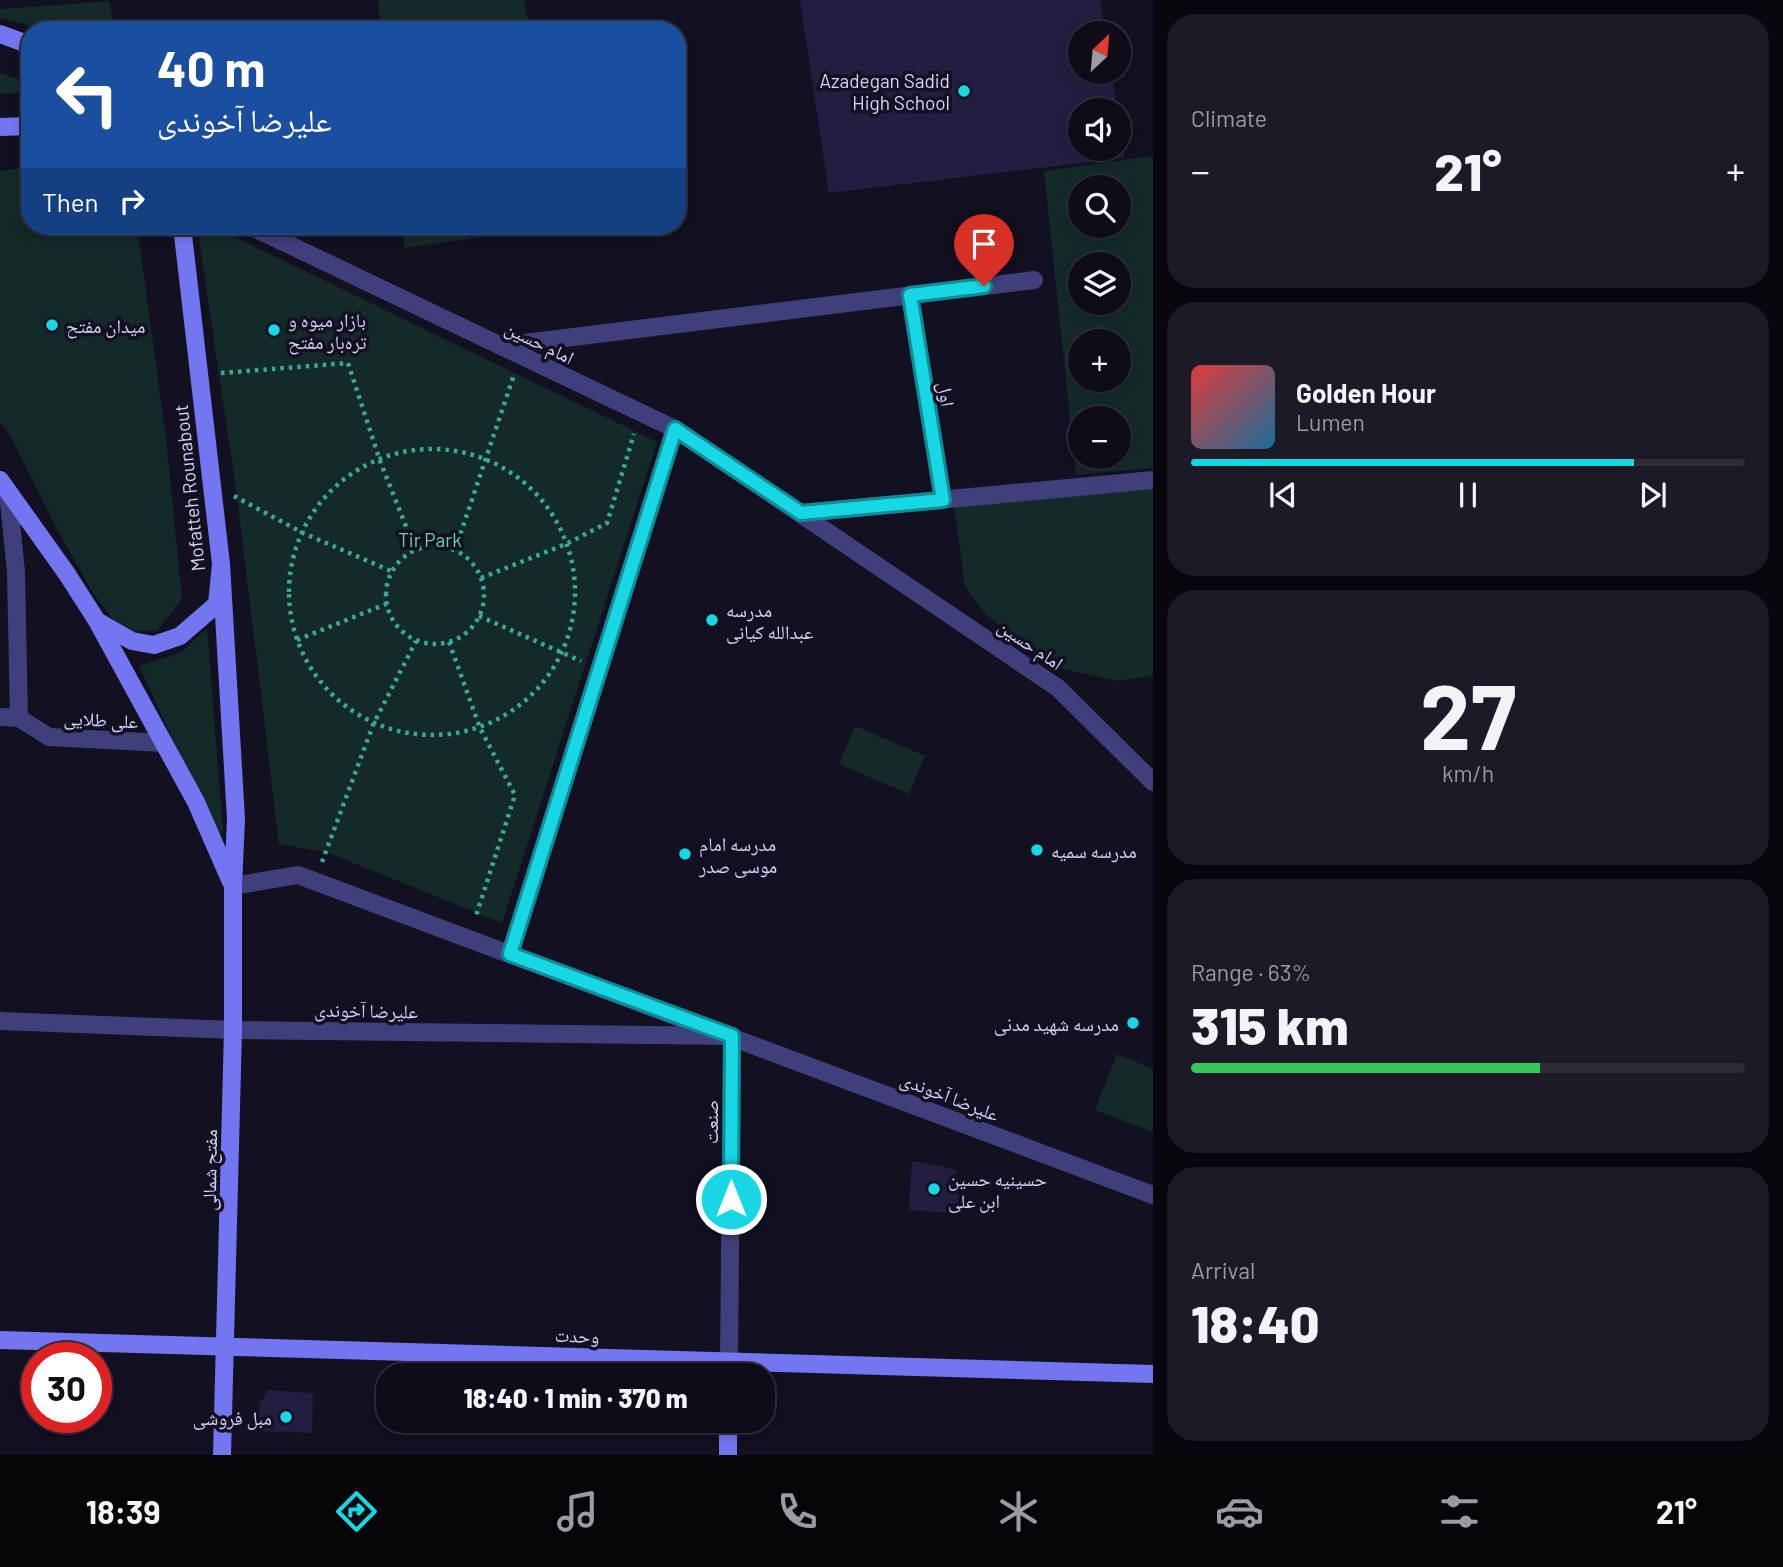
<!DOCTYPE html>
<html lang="en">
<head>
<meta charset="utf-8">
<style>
	body { margin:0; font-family:Barlow,"Noto Naskh Arabic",sans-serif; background:#1c1a26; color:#f1f3f6; height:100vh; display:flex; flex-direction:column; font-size:26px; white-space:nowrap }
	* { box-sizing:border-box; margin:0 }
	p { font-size:23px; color:#9b9ba2 }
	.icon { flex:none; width:38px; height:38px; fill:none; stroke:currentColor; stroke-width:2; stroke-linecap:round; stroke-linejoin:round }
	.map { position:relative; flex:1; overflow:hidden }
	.panel { display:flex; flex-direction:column; gap:14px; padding:14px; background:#08070e; width:630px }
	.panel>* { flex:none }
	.hud { position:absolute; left:21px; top:21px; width:665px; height:214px; border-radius:28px; box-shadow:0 4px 10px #0003,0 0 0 2px #2e2c38; background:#1a4fa0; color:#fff; overflow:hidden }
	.needle { width:46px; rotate:26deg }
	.fabs { position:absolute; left:1068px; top:21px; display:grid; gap:14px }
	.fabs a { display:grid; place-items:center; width:63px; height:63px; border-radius:50%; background:#0e0c19; box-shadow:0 4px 10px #0003,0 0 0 2px #2e2c38; font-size:35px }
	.speed { position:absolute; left:21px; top:1342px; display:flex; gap:14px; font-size:35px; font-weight:700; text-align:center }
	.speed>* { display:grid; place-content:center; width:91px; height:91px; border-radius:50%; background:#0e0c19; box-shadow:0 4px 10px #0003,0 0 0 2px #2e2c38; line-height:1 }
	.speed .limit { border:10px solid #d22; background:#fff; color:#111 }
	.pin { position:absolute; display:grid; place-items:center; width:60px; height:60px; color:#fff; margin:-72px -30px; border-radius:50% 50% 50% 0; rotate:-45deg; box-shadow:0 0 7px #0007 }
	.pin .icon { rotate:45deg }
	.me { position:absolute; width:77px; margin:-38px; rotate:0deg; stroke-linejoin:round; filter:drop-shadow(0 0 5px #0008) }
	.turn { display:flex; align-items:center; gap:24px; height:147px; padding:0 21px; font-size:32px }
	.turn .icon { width:91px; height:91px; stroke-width:2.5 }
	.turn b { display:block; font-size:49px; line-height:60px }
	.then { display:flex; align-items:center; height:66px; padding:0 21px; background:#0003; gap:14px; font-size:26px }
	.big { font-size:52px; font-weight:800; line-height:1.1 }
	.panel .widget { flex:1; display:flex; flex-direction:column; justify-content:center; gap:10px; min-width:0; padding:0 24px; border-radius:28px; background:#1c1a26 }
	.panel .dial { align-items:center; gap:0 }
	.dial b { font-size:91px; line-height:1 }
	.song { display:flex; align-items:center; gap:21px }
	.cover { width:84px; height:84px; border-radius:10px; background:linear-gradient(135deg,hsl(0 70% 55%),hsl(200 70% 35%)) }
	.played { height:7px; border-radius:4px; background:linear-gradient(90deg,#17d7e4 80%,#2e2c38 80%) }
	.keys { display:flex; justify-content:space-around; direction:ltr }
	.heat { display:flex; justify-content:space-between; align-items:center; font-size:38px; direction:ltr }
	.charge { height:10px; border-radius:5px; background:linear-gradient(90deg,#34c759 63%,#2e2c38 0) }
	.trip { position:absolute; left:376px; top:1363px; width:399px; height:70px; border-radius:28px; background:#0e0c19; box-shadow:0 4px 10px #0003,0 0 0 2px #2e2c38; font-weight:800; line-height:70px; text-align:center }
	.tabs { display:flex; height:112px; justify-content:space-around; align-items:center; background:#06050a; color:#9b9ba2 }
	.tabs .icon { width:49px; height:49px }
	.tabs .active { color:#17d7e4 }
	.tabs b { font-size:32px; color:#f1f3f6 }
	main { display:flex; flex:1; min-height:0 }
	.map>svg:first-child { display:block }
	.green { fill:#132a28; fill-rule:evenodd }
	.building { fill:#231e40 }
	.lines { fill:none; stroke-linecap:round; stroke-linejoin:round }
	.path { stroke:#3aa89d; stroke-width:4.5; stroke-dasharray:3.5 5; stroke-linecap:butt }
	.street { stroke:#3f3f7b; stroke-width:18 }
	.secondary { stroke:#7476f1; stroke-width:18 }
	.route-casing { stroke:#0f8c94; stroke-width:18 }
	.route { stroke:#17d7e4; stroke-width:12 }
	.poi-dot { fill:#17d7e4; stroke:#121021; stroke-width:2.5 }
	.labels { text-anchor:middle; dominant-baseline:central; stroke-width:7; stroke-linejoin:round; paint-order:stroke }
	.poi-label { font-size:19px; fill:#d7d4fb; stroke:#121021; text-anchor:start }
	.street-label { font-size:19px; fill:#d7d4fb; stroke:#121021 }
	.park-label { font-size:19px; fill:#67d3b4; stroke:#121021 }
</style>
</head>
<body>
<main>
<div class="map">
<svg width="1153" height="1455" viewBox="0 0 1153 1455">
	<rect width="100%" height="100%" fill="#121021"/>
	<path class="green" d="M378,0h146l6,30h-149z
		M109,1l6,29h-67l-48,-12v-9z
		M0,73l29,9 1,9 -30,3z
		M1153,156v312l-77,7 -32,-304zM1118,187v39h-38v-39zM1080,264h38v39h-38zM1080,341h38v39h-38zM1080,418h38v39h-38z
		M30,167v59h107l29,212 16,161 -25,32h-23l-21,-12 -20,-26 -36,-64 -46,-92 -11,-16v-250z
		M197,226h15l445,216 -155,481 -176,-71 -47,-8 -42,-348z
		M402,226h158l-156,22z
		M1153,487v189l-36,5 -58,-13 -73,-53 -21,-29 -11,-79z
		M207,628l16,202 -3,4 -4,-1 -77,-167 43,-14z
		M855,726l70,30 -16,38 -70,-30z
		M1117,1054l36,15v63l-58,-22z"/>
	<path class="building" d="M800,0h300l5,33h-25v39h31l6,38h-37v39h38l2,-17 4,26 -295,35z
		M912,1161l44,8 3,45 -50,-4z
		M268,1390l45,3 -1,40 -54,-2 2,-28z"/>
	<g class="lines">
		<path class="path" d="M221,373l127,-10 32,98 35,88
			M289 592a143 143 0 1 1 286 0a143 143 0 1 1-286 0Z
			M234,496l69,37 88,38
			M386 595a49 49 0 1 1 98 0a49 49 0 1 1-98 0Z
			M455,550l59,-175
			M481,578l85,-34 41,-21 27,-89
			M479,616l102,45
			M297,640l89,-36
			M449,642l31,86 35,67 -40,124
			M322,862l51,-137 43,-84"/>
		<path class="street" d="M250,226l425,203 383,259 95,94
			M910,295l33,205
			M501,346l533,-66
			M8,492l8,80 3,146
			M801,513l352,-33
			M0,717l19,1 30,19 115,6
			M233,886l65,-11 855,320
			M510,954l165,-525
			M0,1021l233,9 499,6 -3,325"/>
		<path class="secondary" d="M0,34l30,11
			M0,127l30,-1
			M0,480l67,94 30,47 35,20 22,4 26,-9 37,-32 4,-40 -39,-338
			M221,564l15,255 -3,67v144l-11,425
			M97,621l99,181 35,80
			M0,1340l1153,34
			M728,1455v-34"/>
	</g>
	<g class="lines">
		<defs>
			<path id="route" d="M731,1199l1,-163 -222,-82 165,-525 126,84 142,-13 -33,-205 74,-9"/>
		</defs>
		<use href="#route" class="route-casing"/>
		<use href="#route" class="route"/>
	</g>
	<g class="poi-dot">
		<circle cx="964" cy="91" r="7"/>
		<circle cx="52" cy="325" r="7"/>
		<circle cx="274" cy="330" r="7"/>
		<circle cx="712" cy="620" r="7"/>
		<circle cx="1037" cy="850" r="7"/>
		<circle cx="685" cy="854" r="7"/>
		<circle cx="1133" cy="1023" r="7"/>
		<circle cx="934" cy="1189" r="7"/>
		<circle cx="286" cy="1417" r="7"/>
	</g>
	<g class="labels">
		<g class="poi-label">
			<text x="950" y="80" text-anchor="end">Azadegan Sadid<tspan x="950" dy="22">High School</tspan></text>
			<text x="288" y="319">بازار میوه و<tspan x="288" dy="22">تره‌بار مفتح</tspan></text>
			<text x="66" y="325">میدان مفتح</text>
			<text x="726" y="609">مدرسه<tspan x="726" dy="22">عبدالله کیانی</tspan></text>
			<text x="699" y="843">مدرسه امام<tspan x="699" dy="22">موسی صدر</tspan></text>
			<text x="1051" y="850">مدرسه سمیه</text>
			<text x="1119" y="1023" text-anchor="end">مدرسه شهید مدنی</text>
			<text x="948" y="1178">حسینیه حسین<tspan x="948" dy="22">ابن علی</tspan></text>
			<text x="272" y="1417" text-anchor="end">مبل فروشی</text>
		</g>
		<g class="street-label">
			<text transform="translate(540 342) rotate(26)">امام حسین</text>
			<text transform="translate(947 394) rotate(81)">اول</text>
			<text transform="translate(189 488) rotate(-96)">Mofatteh Rounabout</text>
			<text transform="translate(1031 644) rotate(34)">امام حسین</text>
			<text transform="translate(101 719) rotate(3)">علی طلایی</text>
			<text transform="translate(366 1010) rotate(1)">علیرضا آخوندی</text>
			<text transform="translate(950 1096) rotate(21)">علیرضا آخوندی</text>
			<text transform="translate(710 1122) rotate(-90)">صنعت</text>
			<text transform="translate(209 1170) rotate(-89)">مفتح شمالی</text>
			<text transform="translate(577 1335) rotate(2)">وحدت</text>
		</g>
		<g class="park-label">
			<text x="430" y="539">Tir Park</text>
		</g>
	</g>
</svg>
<div class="fabs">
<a><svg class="needle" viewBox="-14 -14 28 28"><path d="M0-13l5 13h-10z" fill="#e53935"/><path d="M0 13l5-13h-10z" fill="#9b9ba2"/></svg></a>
<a><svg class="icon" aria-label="sound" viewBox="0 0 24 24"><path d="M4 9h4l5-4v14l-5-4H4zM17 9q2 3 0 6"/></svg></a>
<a><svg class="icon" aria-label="search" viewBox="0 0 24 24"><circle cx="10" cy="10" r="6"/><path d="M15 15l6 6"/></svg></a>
<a><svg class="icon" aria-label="layers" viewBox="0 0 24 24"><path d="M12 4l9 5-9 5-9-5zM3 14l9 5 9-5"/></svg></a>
<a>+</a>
<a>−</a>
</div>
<div class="speed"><div class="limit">30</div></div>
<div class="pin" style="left:984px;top:286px;background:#d93025"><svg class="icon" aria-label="arrive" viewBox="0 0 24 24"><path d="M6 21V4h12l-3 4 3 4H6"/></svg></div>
<svg class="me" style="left:731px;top:1199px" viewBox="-20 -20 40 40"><circle r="17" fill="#17d7e4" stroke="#fff" stroke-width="3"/><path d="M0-11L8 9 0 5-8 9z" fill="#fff"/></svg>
<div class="trip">18:40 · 1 min · 370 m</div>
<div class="hud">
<div class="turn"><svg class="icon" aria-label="left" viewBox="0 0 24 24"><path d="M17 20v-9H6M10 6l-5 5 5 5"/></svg><div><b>40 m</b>علیرضا آخوندی</div></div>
<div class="then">Then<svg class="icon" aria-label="right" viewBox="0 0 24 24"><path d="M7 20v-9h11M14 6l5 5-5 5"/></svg></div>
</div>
</div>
<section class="panel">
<div class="widget"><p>Climate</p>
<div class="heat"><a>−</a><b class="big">21°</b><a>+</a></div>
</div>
<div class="widget">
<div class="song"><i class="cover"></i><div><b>Golden Hour</b><p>Lumen</p></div></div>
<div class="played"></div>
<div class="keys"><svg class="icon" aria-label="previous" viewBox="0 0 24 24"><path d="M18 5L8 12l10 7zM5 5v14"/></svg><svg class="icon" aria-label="pause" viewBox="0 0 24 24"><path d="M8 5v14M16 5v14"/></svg><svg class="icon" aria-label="next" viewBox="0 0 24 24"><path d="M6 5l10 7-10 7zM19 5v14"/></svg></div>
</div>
<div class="widget dial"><b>27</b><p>km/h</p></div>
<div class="widget"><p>Range · 63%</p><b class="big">315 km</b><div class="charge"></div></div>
<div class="widget"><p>Arrival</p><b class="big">18:40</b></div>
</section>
</main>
<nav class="tabs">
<b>18:39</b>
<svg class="icon active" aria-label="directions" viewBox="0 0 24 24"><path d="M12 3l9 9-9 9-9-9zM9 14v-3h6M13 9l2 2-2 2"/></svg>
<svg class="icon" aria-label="music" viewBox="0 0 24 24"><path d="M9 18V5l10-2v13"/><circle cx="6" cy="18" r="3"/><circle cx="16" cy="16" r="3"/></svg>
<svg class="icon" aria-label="phone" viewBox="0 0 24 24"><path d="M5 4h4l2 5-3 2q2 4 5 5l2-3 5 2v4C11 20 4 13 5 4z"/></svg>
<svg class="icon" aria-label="climate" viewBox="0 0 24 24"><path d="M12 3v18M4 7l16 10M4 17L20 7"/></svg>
<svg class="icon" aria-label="car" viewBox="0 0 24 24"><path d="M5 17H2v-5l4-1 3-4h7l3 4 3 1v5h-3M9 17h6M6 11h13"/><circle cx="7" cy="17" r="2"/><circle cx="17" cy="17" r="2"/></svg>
<svg class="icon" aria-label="filters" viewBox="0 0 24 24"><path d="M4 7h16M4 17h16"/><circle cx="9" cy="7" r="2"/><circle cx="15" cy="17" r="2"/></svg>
<b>21°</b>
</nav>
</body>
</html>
